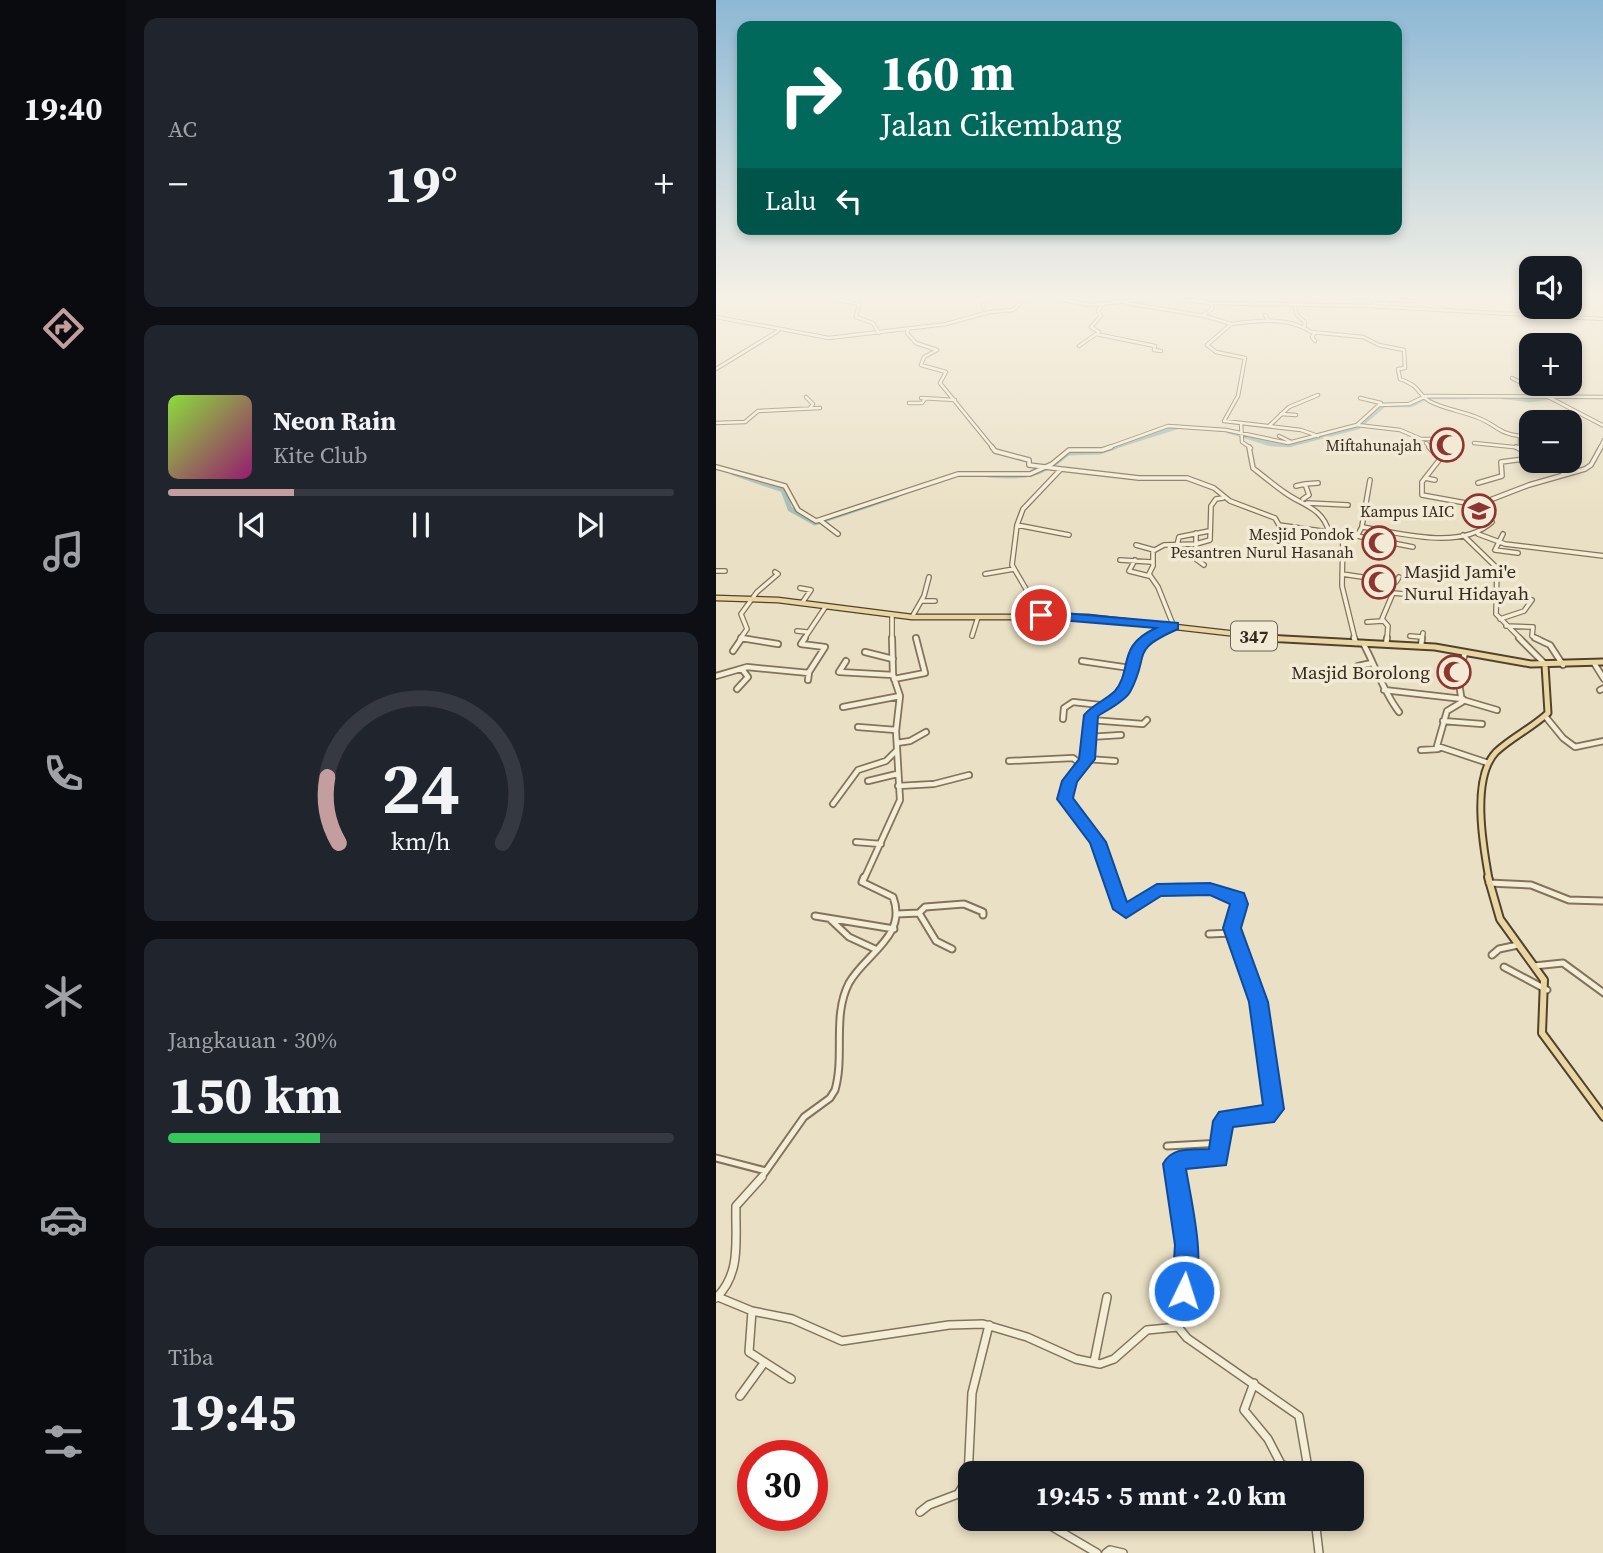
<!DOCTYPE html>
<html lang="id">
<head>
<meta charset="utf-8">
<style>
	body { margin:0; font-family:"Source Serif 4",serif; background:#20242c; color:#f1f3f6; height:100vh; display:flex; flex-direction:column; font-size:26px; white-space:nowrap }
	* { box-sizing:border-box; margin:0 }
	p { font-size:23px; color:#9ea1a6 }
	.icon { flex:none; width:38px; height:38px; fill:none; stroke:currentColor; stroke-width:2; stroke-linecap:round; stroke-linejoin:round }
	.map { position:relative; flex:1; overflow:hidden }
	.details { display:flex; flex-direction:column; gap:18px; padding:18px; background:#0d0f14; width:590px }
	.details>* { flex:none }
	.guide { position:absolute; left:21px; top:21px; width:665px; height:214px; border-radius:14px; box-shadow:0 4px 10px #0003; background:#00695c; color:#fff; overflow:hidden }
	.tools { position:absolute; left:803px; top:256px; display:grid; gap:14px }
	.tools a { display:grid; place-items:center; width:63px; height:63px; border-radius:14px; background:#171b24; box-shadow:0 4px 10px #0003; font-size:35px }
	.speed { position:absolute; left:21px; top:1440px; display:flex; gap:14px; font-size:35px; font-weight:700; text-align:center }
	.speed>* { display:grid; place-content:center; width:91px; height:91px; border-radius:50%; background:#171b24; box-shadow:0 4px 10px #0003; line-height:1 }
	.speed .limit { border:10px solid #d22; background:#fff; color:#111 }
	.pin { position:absolute; display:grid; place-items:center; width:60px; height:60px; color:#fff; margin:-30px; border:4px solid #fff; border-radius:50%; box-shadow:0 2px 7px #0007 }
	.me { position:absolute; width:77px; margin:-38px; rotate:4deg; stroke-linejoin:round; filter:drop-shadow(0 0 5px #0008) }
	.turn { display:flex; align-items:center; gap:24px; height:147px; padding:0 28px; font-size:32px }
	.turn .icon { width:91px; height:91px; stroke-width:2.5 }
	.turn b { display:block; font-size:49px; line-height:60px }
	.then { display:flex; align-items:center; height:66px; padding:0 28px; background:#0003; gap:14px; font-size:26px }
	.big { font-size:52px; font-weight:700; line-height:1.1 }
	.details .card { flex:1; display:flex; flex-direction:column; justify-content:center; gap:10px; min-width:0; padding:0 24px; border-radius:14px; background:#20242c }
	.details .dial { align-items:center; gap:0 }
	.dial svg { height:182px; overflow:visible; fill:none; stroke:#363941; stroke-width:7; stroke-linecap:round; text-anchor:middle }
	.dial text { fill:#f1f3f6; stroke:none }
	.song { display:flex; align-items:center; gap:21px }
	.cover { width:84px; height:84px; border-radius:10px; background:linear-gradient(135deg,hsl(90 70% 55%),hsl(320 70% 35%)) }
	.played { height:7px; border-radius:4px; background:linear-gradient(90deg,#c49e9e 25%,#363941 25%) }
	.keys { display:flex; justify-content:space-around; direction:ltr }
	.heat { display:flex; justify-content:space-between; align-items:center; font-size:38px; direction:ltr }
	.charge { height:10px; border-radius:5px; background:linear-gradient(90deg,#34c759 30%,#363941 0) }
	.trip { position:absolute; left:242px; top:1461px; width:406px; height:70px; border-radius:14px; background:#171b24; box-shadow:0 4px 10px #0003; font-weight:700; line-height:70px; text-align:center }
	main { display:flex; flex:1; min-height:0 }
	.tab-bar { display:flex; flex-direction:column; width:126px; justify-content:space-around; align-items:center; background:#090b0e; color:#9ea1a6 }
	.tab-bar .icon { width:49px; height:49px }
	.tab-bar .selected { color:#c49e9e }
	.tab-bar b { font-size:32px; color:#f1f3f6 }
	.map>svg:first-child { display:block }
	.lines { fill:none; stroke-linecap:round; stroke-linejoin:round }
	.river-far1 { stroke:#a6beb8; stroke-width:4.5 }
	.river { stroke:#a6beb8; stroke-width:5 }
	.minor-far4-casing { stroke:#83735d; stroke-width:4.5 }
	.minor-far3-casing { stroke:#83735d; stroke-width:6 }
	.minor-far2-casing { stroke:#83735d; stroke-width:8 }
	.minor-far1-casing { stroke:#83735d; stroke-width:9 }
	.minor-casing { stroke:#83735d; stroke-width:10 }
	.major-far2-casing { stroke:#514130; stroke-width:7 }
	.major-far1-casing { stroke:#514130; stroke-width:9 }
	.major-casing { stroke:#514130; stroke-width:10 }
	.minor-far4 { stroke:#f5eed7; stroke-width:2.5 }
	.minor-far3 { stroke:#f5eed7; stroke-width:3.5 }
	.minor-far2 { stroke:#f5eed7; stroke-width:4.5 }
	.minor-far1 { stroke:#f5eed7; stroke-width:5 }
	.minor { stroke:#f5eed7; stroke-width:7 }
	.major-far2 { stroke:#ead6a0; stroke-width:4.5 }
	.major-far1 { stroke:#ead6a0; stroke-width:5 }
	.major { stroke:#ead6a0; stroke-width:6 }
	.route { fill:#1a73e8; stroke:#114b97; stroke-width:2 }
	.labels { text-anchor:middle; dominant-baseline:central; stroke-width:7; stroke-linejoin:round; paint-order:stroke }
	.far-poi-label { font-size:16px; fill:#342a1f; stroke:#f2ead4; text-anchor:end }
	.shield { fill:#f2ead4; stroke:#6d6455; stroke-width:2 }
	.shield-label { font-size:18px; font-weight:bold; fill:#342a1f }
	.poi-label { font-size:19px; fill:#342a1f; stroke:#f2ead4; text-anchor:start }
</style>
</head>
<body>
<main>
<nav class="tab-bar">
<b>19:40</b>
<svg class="icon selected" aria-label="directions" viewBox="0 0 24 24"><path d="M12 3l9 9-9 9-9-9zM9 14v-3h6M13 9l2 2-2 2"/></svg>
<svg class="icon" aria-label="music" viewBox="0 0 24 24"><path d="M9 18V5l10-2v13"/><circle cx="6" cy="18" r="3"/><circle cx="16" cy="16" r="3"/></svg>
<svg class="icon" aria-label="phone" viewBox="0 0 24 24"><path d="M5 4h4l2 5-3 2q2 4 5 5l2-3 5 2v4C11 20 4 13 5 4z"/></svg>
<svg class="icon" aria-label="climate" viewBox="0 0 24 24"><path d="M12 3v18M4 7l16 10M4 17L20 7"/></svg>
<svg class="icon" aria-label="car" viewBox="0 0 24 24"><path d="M5 17H2v-5l4-1 3-4h7l3 4 3 1v5h-3M9 17h6M6 11h13"/><circle cx="7" cy="17" r="2"/><circle cx="17" cy="17" r="2"/></svg>
<svg class="icon" aria-label="filters" viewBox="0 0 24 24"><path d="M4 7h16M4 17h16"/><circle cx="9" cy="7" r="2"/><circle cx="15" cy="17" r="2"/></svg>
</nav>
<section class="details">
<div class="card"><p>AC</p>
<div class="heat"><a>−</a><b class="big">19°</b><a>+</a></div>
</div>
<div class="card">
<div class="song"><i class="cover"></i><div><b>Neon Rain</b><p>Kite Club</p></div></div>
<div class="played"></div>
<div class="keys"><svg class="icon" aria-label="previous" viewBox="0 0 24 24"><path d="M18 5L8 12l10 7zM5 5v14"/></svg><svg class="icon" aria-label="pause" viewBox="0 0 24 24"><path d="M8 5v14M16 5v14"/></svg><svg class="icon" aria-label="next" viewBox="0 0 24 24"><path d="M6 5l10 7-10 7zM19 5v14"/></svg></div>
</div>
<div class="card dial"><svg viewBox="0 0 100 80">
<path d="M14 69A42 42 0 1 1 86 69"/>
<path d="M14 69A42 42 0 0 1 9 40" stroke="#c49e9e"/>
<text x="50" y="56" font-size="32" font-weight="700">24</text>
<text x="50" y="72" font-size="11">km/h</text>
</svg></div>
<div class="card"><p>Jangkauan · 30%</p><b class="big">150 km</b><div class="charge"></div></div>
<div class="card"><p>Tiba</p><b class="big">19:45</b></div>
</section>
<div class="map">
<svg width="888" height="1553" viewBox="0 0 888 1553">
	<rect width="100%" height="100%" fill="#eae0c5"/>
	<g class="lines">
		<path class="river-far1" d="M787,397l27,3 24,-3
			M512,431l43,13 18,1 69,-18 26,-22h27l16,-8h40
			M394,448l67,-21"/>
		<path class="river" d="M17,473l50,17 7,19 25,14 81,-27
			M272,475c35,2 52,3 80,-22l32,-1 15,-5"/>
		<defs>
			<path id="minor-far4" d="M100,295l43,9 -3,13 17,6 6,10
				M322,295l53,10 73,-8 47,6 159,3 234,13
				M534,295l-2,5 4,2
				M675,297h11l1,3h-13z
				M687,300l10,1
				M410,303l79,13 26,8 -24,21 9,7 29,6 -7,38 -14,25 77,9 17,6
				M578,304l3,11 8,7 -1,5
				M267,305l1,3
				M660,306l-2,-3 15,1
				M851,306l6,11
				M487,315l9,-6 -1,-6
				M549,315l3,5
				M0,317l113,21 117,-14 44,-12 23,-2 15,-14h10
				M515,324c25,-3 58,-8 80,8l52,5 16,8 25,5 1,18 -7,1 2,10c22,8 16,14 29,22 15,8 32,10 47,16 20,7 22,17 44,19v11
				M192,329l-1,4 9,10 21,7 -13,7 -3,8 25,7 -6,11 53,65
				M599,332l-3,5 3,4
				M380,334l59,12 -1,4 7,1
				M363,346l20,-14 -8,-5 10,-11 -3,-5 4,-6
				M0,369l62,-38
				M796,378l92,48
				M90,397l7,7 -3,4
				M205,398l34,2
				M644,398l21,5
				M193,403h13l3,-4
				M565,414l15,1
				M0,423l29,-1 13,-11 62,-3
				M525,423l1,19 9,6
				M554,425l19,-18 29,-12
				M641,425l43,5 21,9h11
				M563,436l12,6
				M710,443l5,5
				M758,443l49,5
				M391,448l61,-22 58,4 62,13 69,-18 22,-20 30,-1 17,-8 178,1
				M884,448l4,-8"/>
			<path id="minor-far3" d="M276,447l3,4 34,9v5l32,4 -38,40 -6,16 -5,40 14,24v26
				M533,447l4,21c10,8 21,17 31,24 19,14 38,15 45,40
				M713,447l11,12 -18,23v13l55,10
				M800,447l16,9
				M824,460l26,14
				M0,467l69,19 13,24 18,11 142,-47h72l22,-10 17,-14h33l9,-3
				M345,469l78,9h48l27,10 16,13 45,17 4,7 78,11 5,-9c39,6 98,24 130,-5l-15,-17 52,-20 56,-16 6,-4 10,-18
				M709,478l10,2
				M762,483l24,-7 -1,-14 31,-4
				M580,486l9,-2
				M587,499l6,-4 -4,-11 13,-1
				M591,503l41,2
				M105,521l17,13
				M301,525l52,10
				M646,526l8,-46
				M762,534l27,10 99,12
				M787,534l-8,16 23,3
				M627,535l-1,51 13,53
				M747,535l34,33 -1,46 25,25
				M641,536l56,11
				M420,545l18,5
				M461,545l2,-8 30,-6
				M404,560l31,2
				M419,560l-6,11 20,5
				M488,565l-8,-6v-15l14,-4 1,-34 5,-7 7,-1
				M0,571h9
				M269,574l29,-5
				M626,574l54,8 3,-5
				M84,588l11,2 -9,13
				M206,601h13
				M176,615v24
				M196,617l12,-21 5,-19
				M784,619l24,-8 8,-11
				M651,622l16,-1
				M790,626l27,1 -1,9 7,3
				M81,631l10,1
				M256,636l6,-19
				M694,636l12,1
				M25,638l8,1
				M24,639l7,-10 -6,-15 16,-22 21,-18 -3,-2
				M88,639l22,-33
				M428,639l30,-12 -16,-40 -9,-13 4,-8v-15l11,-6 32,-1v-11
				M671,639l1,-13 -6,-7 11,-26 11,1
				M706,639l1,-6"/>
			<path id="minor-far2" d="M25,638l37,6
				M89,638l-4,6 24,3 -16,25 -1,8
				M638,638l2,5
				M803,638l26,26
				M819,638l15,7 13,20
				M647,643c13,24 20,48 36,69
				M670,644l1,-6
				M705,646l1,-8
				M17,651l9,-13
				M149,652l28,7
				M749,653l-7,24 4,25 -15,9 -10,35 51,17
				M130,661l-7,11 54,3
				M366,661l48,7
				M878,663l10,16
				M642,666l14,-3
				M0,676l31,-9 62,6
				M178,679l31,-6 -9,-35
				M21,689l11,-12 -6,-8
				M668,690l79,9
				M884,690l4,-2
				M747,700l34,10
				M127,707l57,-11
				M829,716l18,22 12,9 29,-6
				M347,719l1,-11 9,-6 27,3
				M375,720l52,4 4,-4
				M727,721l39,3
				M142,727l38,3
				M373,737l32,-2
				M181,743l13,-2 16,-9
				M705,750l17,-1
				M371,759l28,2
				M293,761l64,-3 9,7
				M152,781l29,-7
				M182,786l36,-2 35,-9
				M117,804l25,-34 28,-9 11,-11
				M140,842l25,2
				M148,879l36,-79 -4,-69 4,-35 -7,-21 -1,-37
				M395,879l-13,-37 -33,-47 5,-14 17,-22 4,-45 32,-22 11,-36 12,-18"/>
			<path id="minor-far1" d="M394,877l12,33 8,1c8,-6 18,-18 27,-21 17,-6 70,-1 82,11l-7,27 27,74 14,107 -7,6 -39,3 -8,40 -40,2 -5,4 2,14
				M773,883l42,2 38,15 35,1
				M203,913l6,-6 39,-3 19,8v3
				M181,914l22,-1 17,28 16,8
				M99,916l79,13
				M115,920l18,17 26,12
				M493,934l24,-1
				M776,955l7,-6 19,-4
				M818,966l29,-3 41,30
				M788,967l43,23
				M451,1146l55,-3
				M0,1158l50,13
				M45,1178l43,-61 26,-19 5,-8c10,-35 -3,-74 14,-107 16,-29 59,-47 44,-86l-31,-15 2,-5"/>
			<path id="minor" d="M460,1177l10,68 -8,82
				M2,1297l34,14 40,8 50,22 107,-16 34,-1 44,13 49,22 24,5 14,-5 33,-29 31,-3 9,11 112,78 10,58
				M0,1298c26,-25 19,-59 20,-92l26,-29
				M36,1311l-3,41 42,27
				M378,1362l13,-65
				M538,1383l-10,27 24,29 13,25 19,10
				M24,1396l24,-33
				M204,1512l9,-7 29,-11 10,-16 4,-85 17,-68
				M323,1519l58,34
				M599,1519l4,34
				M390,1553l4,-3 13,3"/>
			<path id="major-far2" d="M0,598l62,2 134,17h176l192,22"/>
			<path id="major-far1" d="M549,638l170,9 96,17 73,-2
				M773,879c-6,-33 -18,-101 7,-127 16,-15 36,-24 52,-39l-3,-48"/>
			<path id="major" d="M772,877l12,42 44,61 -2,53 62,84"/>
		</defs>
		<use href="#minor-far4" class="minor-far4-casing"/>
		<use href="#minor-far3" class="minor-far3-casing"/>
		<use href="#minor-far2" class="minor-far2-casing"/>
		<use href="#minor-far1" class="minor-far1-casing"/>
		<use href="#minor" class="minor-casing"/>
		<use href="#major-far2" class="major-far2-casing"/>
		<use href="#major-far1" class="major-far1-casing"/>
		<use href="#major" class="major-casing"/>
		<use href="#minor-far4" class="minor-far4"/>
		<use href="#minor-far3" class="minor-far3"/>
		<use href="#minor-far2" class="minor-far2"/>
		<use href="#minor-far1" class="minor-far1"/>
		<use href="#minor" class="minor"/>
		<use href="#major-far2" class="major-far2"/>
		<use href="#major-far1" class="major-far1"/>
		<use href="#major" class="major"/>
	</g>
	<linearGradient id="sky" x2="0" y2="1"><stop stop-color="#8db8d5"/><stop offset="0.58" stop-color="#f6f1e5"/><stop offset="1" stop-color="#f6f1e5" stop-opacity="0"/></linearGradient>
	<rect width="888" height="512" fill="url(#sky)"/>
	<path class="route" d="M325,611l137,12v6c-50,22 -27,24 -48,63 -6,10 -23,18 -32,24l-3,43 -18,23 -4,16 33,44 21,60 30,-18 53,-1 34,10 4,11 -7,24 27,74 16,107 -10,13 -41,5 -7,38 -40,4c6,37 21,95 6,130l-8,3 -9,-3 -3,-8 3,-46 -12,-81c9,-18 29,-14 46,-15l4,-28 6,-9 44,-7 -14,-103 -26,-74 7,-24 -20,-9 -49,1 -35,22 -13,-9 -23,-66 -33,-44 5,-18 17,-22 5,-44c8,-10 22,-15 31,-24 18,-22 1,-45 41,-63l-120,-10v-6z"/>
	<defs>
		<symbol id="mosque-ring" viewBox="-11 -11 22 22"><circle r="9.5" fill="#f2ead4" stroke="#8c3532" stroke-width="1.5"/><path d="M3.5-4.9A6 6 0 1 0 3.5 4.9A5 5 0 1 1 3.5-4.9Z" fill="#8c3532"/></symbol>
		<symbol id="university-ring" viewBox="-11 -11 22 22"><circle r="9.5" fill="#f2ead4" stroke="#8c3532" stroke-width="1.5"/><path d="M0-5L7-2L0 1L-7-2ZM-4 1L0 2.5L4 1V4Q0 6-4 4Z" fill="#8c3532"/></symbol>
	</defs>
	<g fill-rule="evenodd">
		<use href="#mosque-ring" x="712" y="426" width="38" height="38"/>
		<use href="#university-ring" x="744" y="492" width="38" height="38"/>
		<use href="#mosque-ring" x="644" y="524" width="38" height="38"/>
		<use href="#mosque-ring" x="644" y="563" width="38" height="38"/>
		<use href="#mosque-ring" x="719" y="653" width="38" height="38"/>
	</g>
	<g class="labels">
		<g class="far-poi-label">
			<text x="706" y="445">Miftahunajah</text>
			<text x="738" y="511">Kampus IAIC</text>
			<text x="638" y="534">Mesjid Pondok<tspan x="638" dy="18">Pesantren Nurul Hasanah</tspan></text>
		</g>
		<rect class="shield" x="515" y="621.5" width="46" height="29" rx="5"/>
		<g class="shield-label">
			<text x="538" y="636">347</text>
		</g>
		<g class="poi-label">
			<text x="688" y="571">Masjid Jami'e<tspan x="688" dy="22">Nurul Hidayah</tspan></text>
			<text x="714" y="672" text-anchor="end">Masjid Borolong</text>
		</g>
	</g>
</svg>
<div class="tools">
<a><svg class="icon" aria-label="sound" viewBox="0 0 24 24"><path d="M4 9h4l5-4v14l-5-4H4zM17 9q2 3 0 6"/></svg></a>
<a>+</a>
<a>−</a>
</div>
<div class="speed"><div class="limit">30</div></div>
<div class="pin" style="left:325px;top:615px;background:#d93025"><svg class="icon" aria-label="arrive" viewBox="0 0 24 24"><path d="M6 21V4h12l-3 4 3 4H6"/></svg></div>
<svg class="me" style="left:468px;top:1291px" viewBox="-20 -20 40 40"><circle r="17" fill="#1a73e8" stroke="#fff" stroke-width="3"/><path d="M0-11L8 9 0 5-8 9z" fill="#fff"/></svg>
<div class="trip">19:45 · 5 mnt · 2.0 km</div>
<div class="guide">
<div class="turn"><svg class="icon" aria-label="right" viewBox="0 0 24 24"><path d="M7 20v-9h11M14 6l5 5-5 5"/></svg><div><b>160 m</b>Jalan Cikembang</div></div>
<div class="then">Lalu<svg class="icon" aria-label="left" viewBox="0 0 24 24"><path d="M17 20v-9H6M10 6l-5 5 5 5"/></svg></div>
</div>
</div>
</main>
</body>
</html>
